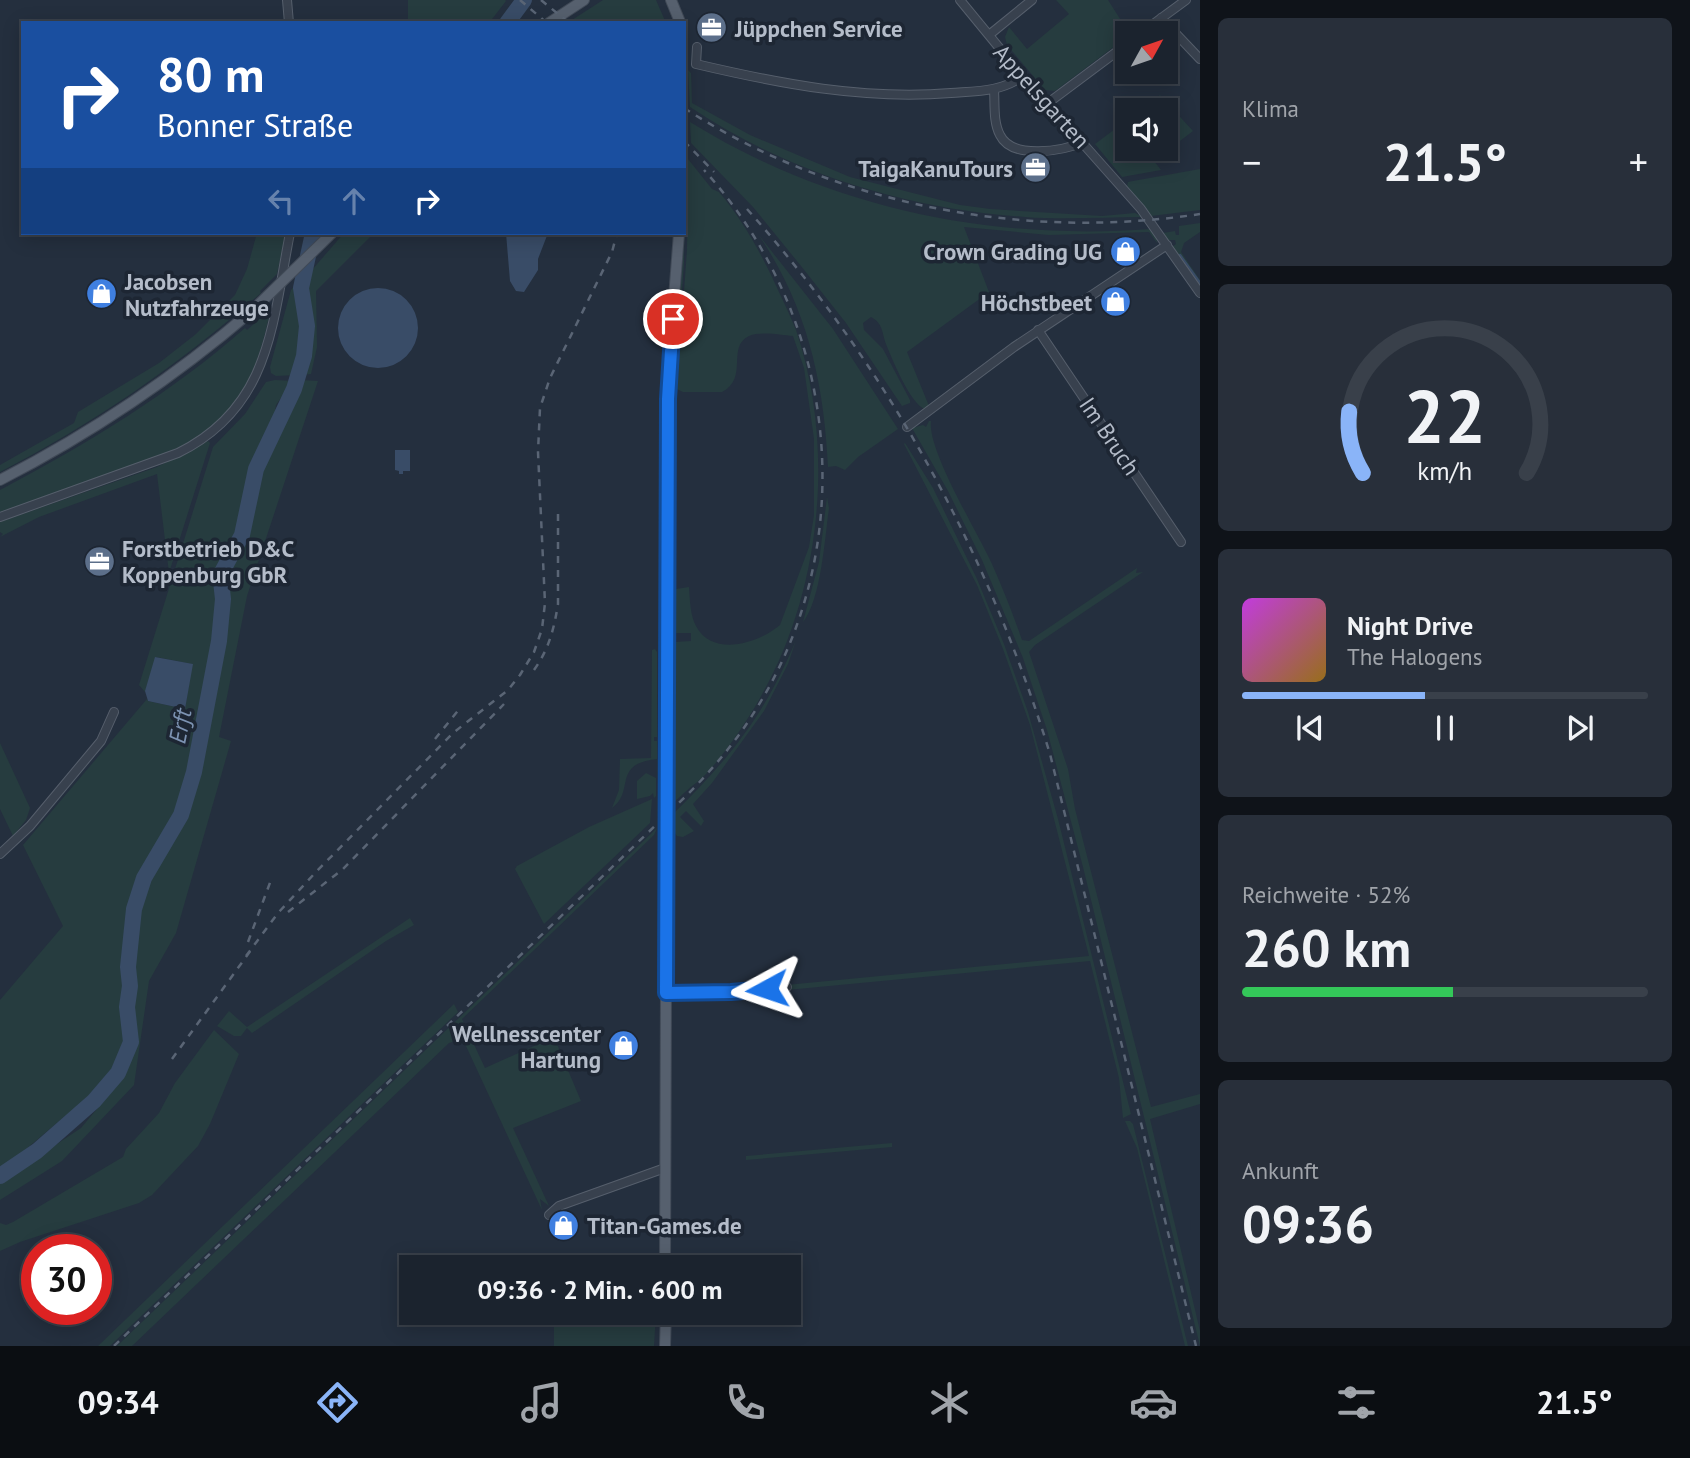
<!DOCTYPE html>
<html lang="de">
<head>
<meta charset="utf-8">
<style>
	body { margin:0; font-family:"PT Sans",sans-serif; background:#282f3a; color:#f1f3f6; height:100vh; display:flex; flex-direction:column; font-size:26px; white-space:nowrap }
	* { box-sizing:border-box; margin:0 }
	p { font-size:23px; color:#a0a4aa }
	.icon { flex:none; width:38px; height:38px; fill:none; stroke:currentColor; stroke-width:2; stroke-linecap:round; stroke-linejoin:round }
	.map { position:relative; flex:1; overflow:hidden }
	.sheet { display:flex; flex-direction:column; gap:18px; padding:18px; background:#0f1319; width:490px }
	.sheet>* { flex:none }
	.hud { position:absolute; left:21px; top:21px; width:665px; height:214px; border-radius:0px; box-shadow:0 4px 18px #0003,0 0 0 2px #39404a; background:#1a4fa0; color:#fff; overflow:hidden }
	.needle { width:46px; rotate:50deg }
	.tools { position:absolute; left:1115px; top:21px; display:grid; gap:14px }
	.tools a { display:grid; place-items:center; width:63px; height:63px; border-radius:0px; background:#1b232e; box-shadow:0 4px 18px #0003,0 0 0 2px #39404a; font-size:35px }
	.speed { position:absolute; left:21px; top:1234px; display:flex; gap:14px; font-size:35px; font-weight:700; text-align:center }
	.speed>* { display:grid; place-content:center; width:91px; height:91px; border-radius:50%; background:#1b232e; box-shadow:0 4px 18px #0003,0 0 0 2px #39404a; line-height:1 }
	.speed .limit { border:10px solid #d22; background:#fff; color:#111 }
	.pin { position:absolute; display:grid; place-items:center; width:60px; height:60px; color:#fff; margin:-30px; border:4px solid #fff; border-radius:50%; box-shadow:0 2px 7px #0007 }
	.me { position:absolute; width:77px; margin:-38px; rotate:265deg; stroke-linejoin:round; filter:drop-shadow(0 0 5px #0008) }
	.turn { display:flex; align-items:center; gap:24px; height:147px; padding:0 21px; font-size:32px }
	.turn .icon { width:91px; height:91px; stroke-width:2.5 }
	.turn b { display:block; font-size:49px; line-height:60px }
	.lanes { display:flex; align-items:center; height:66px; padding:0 21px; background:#0003; justify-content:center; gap:35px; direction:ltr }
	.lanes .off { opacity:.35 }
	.big { font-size:52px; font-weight:800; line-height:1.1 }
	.sheet .tile { flex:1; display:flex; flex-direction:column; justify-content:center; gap:10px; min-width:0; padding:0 24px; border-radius:10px; background:#282f3a }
	.sheet .dial { align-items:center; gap:0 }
	.dial svg { height:182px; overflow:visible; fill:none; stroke:#39404a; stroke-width:7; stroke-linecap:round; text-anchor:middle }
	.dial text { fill:#f1f3f6; stroke:none }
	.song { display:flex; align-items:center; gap:21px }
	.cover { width:84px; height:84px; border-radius:10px; background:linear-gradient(135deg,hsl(290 70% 55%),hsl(40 70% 35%)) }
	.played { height:7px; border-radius:4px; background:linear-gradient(90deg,#8ab4f8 45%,#39404a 45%) }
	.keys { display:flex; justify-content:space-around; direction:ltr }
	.heat { display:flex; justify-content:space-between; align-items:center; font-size:38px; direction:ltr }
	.charge { height:10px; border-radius:5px; background:linear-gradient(90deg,#34c759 52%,#39404a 0) }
	.trip { position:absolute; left:399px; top:1255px; width:402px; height:70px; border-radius:0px; background:#1b232e; box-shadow:0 4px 18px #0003,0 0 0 2px #39404a; font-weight:800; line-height:70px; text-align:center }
	.tab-bar { display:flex; height:112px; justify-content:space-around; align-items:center; background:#0b0e12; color:#a0a4aa }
	.tab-bar .icon { width:49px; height:49px }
	.tab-bar .active { color:#8ab4f8 }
	.tab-bar b { font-size:32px; color:#f1f3f6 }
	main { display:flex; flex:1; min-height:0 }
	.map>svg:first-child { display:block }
	.green { fill:#263c3f }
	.water { fill:#394c67 }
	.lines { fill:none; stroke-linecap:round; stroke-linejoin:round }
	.stream { stroke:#394c67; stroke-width:2.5 }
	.river { stroke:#394c67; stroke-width:16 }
	.minor-casing { stroke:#565f6c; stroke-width:10 }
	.major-casing { stroke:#414a57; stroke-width:12 }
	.minor { stroke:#38414e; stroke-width:8 }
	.major { stroke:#56606e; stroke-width:10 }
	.rail { stroke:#5a6575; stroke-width:2.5; stroke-dasharray:7 7; stroke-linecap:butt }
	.major-bridge-casing { stroke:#414a57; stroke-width:12; stroke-linecap:butt }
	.major-bridge { stroke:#56606e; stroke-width:10 }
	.route-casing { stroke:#114b97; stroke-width:18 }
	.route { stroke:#1a73e8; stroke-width:12 }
	.labels { text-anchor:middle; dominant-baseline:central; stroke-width:7; stroke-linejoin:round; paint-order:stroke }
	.poi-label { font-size:23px; font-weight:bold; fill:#b4bcc9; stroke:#1d2633; text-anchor:start }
	.street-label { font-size:23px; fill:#b4bcc9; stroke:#1d2633 }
	.water-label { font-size:24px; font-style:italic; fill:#7c92b1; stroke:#1d2633 }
</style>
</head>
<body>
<main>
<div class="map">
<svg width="1200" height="1346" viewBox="0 0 1200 1346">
	<rect width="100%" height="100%" fill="#242f3e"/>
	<path class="green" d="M408,0h97l1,1 -17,22h-81z
		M603,0h53l10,23h-91l-3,-3z
		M1056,0h52l21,33 -2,4 -72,54 -10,-1 -38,-45 -2,-8 4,-10 18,22 42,-35z
		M688,70l3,3 1,30 58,32 100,42 110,28 30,4 112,7 33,-3 8,4c-40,0 -78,3 -118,0 -118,-8 -237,-44 -335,-110z
		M1160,95l33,36 -39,30 7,9 -39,7 -27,-33 32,-24v29h39v-39h-26z
		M690,122c139,86 299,119 461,107l5,7 1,7 -8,-11 -100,3 -85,-8 25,65 -82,60 22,54 -4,3c-14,-4 -33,-50 -39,-65 -4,-11 -3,-21 -15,-27l-8,6 1,7 19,19 27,51v3l-8,3 -56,-83 -45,-57 -48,-59 -62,-64z
		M685,159l-1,104 -9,125 -2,-1 11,-143z
		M688,159l24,30 7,3c22,26 38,54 53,85 8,18 17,35 24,53 40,118 25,262 -36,368 -12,22 -44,70 -64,85 -7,5 -15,13 -23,20l2,-161 16,-1v-8h-16l1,-44 13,-2c1,13 1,28 7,39 17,32 63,17 84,-1l29,-78 5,-32v-76l-10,-71 -11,-32c-12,-1 -33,-5 -44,0 -23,11 0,42 -27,56h-39l-6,-3 10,-139z
		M1200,169v41l-49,6 -24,-30 1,-4 5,-1z
		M1200,223v9l-16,11 -3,9 19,28v5l-25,-34 -3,-4 4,-3 -1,-4h-7l-5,-7 12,-2 1,4h3v-9z
		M257,233h29l-9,41 -17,17 1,2c-80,70 -166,130 -261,179v-7l74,-42 4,-11 81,-49 37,-29 39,-39 12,-26z
		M344,233h30l-58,58 1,56 -6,27 -9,1 6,-23 2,-21 -5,-38v-15z
		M758,234l75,95 65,100 -40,28 -13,13 -9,-4 -8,1c-4,-85 -21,-161 -70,-233z
		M298,282c-1,14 4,25 6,39 3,18 -3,37 -8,54l-20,1 -5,-3 -1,-6 21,-77z
		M265,314l4,3c-7,30 -15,60 -33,85 -31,43 -86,58 -134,74 -34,12 -68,24 -102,36v-22c87,-46 171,-97 245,-162l2,2z
		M275,380l18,1 -17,24 -3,16 -19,40 -7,25 -6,35 -6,19 -14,26 -4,16 1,17 -3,43 -20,106 -7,26 -3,27 -36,59 -11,25 -6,21 -8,60 3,77 -16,35 -21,24 -26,15 -64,54v-171l63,-74 -40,-81 124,-146 1,2 37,8 7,-45 -36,-7 -11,35 -6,-7 74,-238 32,-33 21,-32z
		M300,380l18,1 -71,215 -28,141 12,4 -55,192 -27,48 -15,104 -72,76 -62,39v-18l81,-54 26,-31 22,-38 6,-24 -4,-30 3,-21 -3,-27 6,-47 7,-26 15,-26 29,-40 15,-65 13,-85 7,-27 6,-74 16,-26 5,-18 9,-52 38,-79z
		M929,421h2c-4,29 47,112 61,143 11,25 21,50 30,76l7,1 108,-73 -1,5 7,-1 -108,73 -6,7 39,117 7,40 76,298 49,-13v10l-50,15 50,212v15l-117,-479 -36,-137 -24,-72 -41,-98 -34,-69 -36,-63 11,-3 3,2z
		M663,440l-1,192 -1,2v-193z
		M208,441l2,2 -41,130 -12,-99 -118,43 -39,20 3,-3 -3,-2v-10l157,-55z
		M905,443l28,45 44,91 27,65 24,68 30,107 73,295 -8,4 -4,-40 -29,-117 -303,29 -1,-5 303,-29 -59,-231 -27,-76 -26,-64 -73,-141z
		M827,497l2,11c-4,29 -8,92 -26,114l16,-60z
		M796,640l-8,24 -24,47 -52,72 -19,21 11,17 -3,5 -15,-15 -6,6 14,14 -11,6 -6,-1 -3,-4 -1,-18c56,-55 92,-99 123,-174z
		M655,649l2,3v85h-3v4h3v18c-46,5 -21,31 -45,49l7,-18 1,-31 31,-1 1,-108z
		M0,743l30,65 -4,12 -13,16 -13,-27z
		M646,773l10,5v18l-2,2 -1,-5 -3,3 -13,3v-18z
		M652,799l-2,24 -106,101 -29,-55 2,-3 72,-39z
		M657,828l-3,7 -192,184 23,49 69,-31 27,64 -68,27 36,78 -9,-7 2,11 -76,-164 -8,-6 -9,3 -317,303h-15z
		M410,918l4,7 -28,16 -134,92 -5,-5 -6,8h-7l-17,-10 12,-15 18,16z
		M454,1004l4,8 -348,334h-12z
		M214,1030l25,24 -29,70 -12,22 -46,49 -13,8 -119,39 -20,9v-28l6,2 7,-3 110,-65 3,-8 33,-36 16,-30z
		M1125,1121h5l3,3 55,222h-3l-48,-198z
		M892,1143v4l-146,13v-4z
		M650,1257l6,2v8h-102v-4c16,-9 75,-5 96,-6z
		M554,1313h102l-2,33h-100z"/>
	<path class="water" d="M506,233h42l-10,26v11l-14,22 -8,-1 -6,-10z
		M338 328a40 40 0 1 1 80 0a40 40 0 1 1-80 0Z
		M395,450h15v21h-7v3h-4v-3l-4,-1z
		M155,657l38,7 -8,45 -37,-8 -3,-10z"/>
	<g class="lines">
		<path class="stream" d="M1180,255l20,28"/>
		<path class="river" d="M507,23l17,-23
			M0,1176l37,-25 57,-50 24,-28 13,-31 -4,-35 3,-21 -2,-19 6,-58 10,-31 37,-63 13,-43 25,-131 4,-42 -2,-18 2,-11 19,-35 14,-66 38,-80 10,-33 3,-30 -6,-38 12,-55"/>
		<defs>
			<path id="minor" d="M287,0l2,23
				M960,0l55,67 126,142 59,84
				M1161,18l39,41
				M1141,33l45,-33
				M989,35l43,-35
				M697,47l-1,17c85,20 168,36 255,29 26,-2 50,-1 72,-17
				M994,90c1,14 -1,32 6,45 12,25 63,16 84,7
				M1048,103l79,-59
				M1038,330l143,212
				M907,427l107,-80 153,-102
				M0,517l178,-64c93,-46 94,-129 112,-220
				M0,854l30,-28 71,-85 13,-29
				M666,993l65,-1 56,-5
				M549,1215l10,-9 106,-38"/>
			<path id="major" d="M671,0l9,22
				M549,23l35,-23
				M0,480c92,-47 176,-104 254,-171
				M665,1267l3,-852 1,-53 10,-129
				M665,1346l1,-34"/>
		</defs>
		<use href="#minor" class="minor-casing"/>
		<use href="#major" class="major-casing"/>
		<use href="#minor" class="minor"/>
		<use href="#major" class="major"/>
		<path class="rail" d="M520,0l27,23
			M541,0l28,23
			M684,108c150,97 340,133 516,106
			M684,141l30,31
			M747,209c141,158 241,343 303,545l146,592
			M534,670c15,-21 20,-41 24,-66v-90
			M435,739l26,-32
			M288,912l55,-43 161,-165
			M248,942l23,-62
			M246,956l32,-43 37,-40 138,-140 55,-43 12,-15 14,-23 8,-23 3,-26 -7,-151 2,-44 10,-30 62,-126 5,-19
			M172,1059l79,-109
			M114,1346l571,-549c26,-26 50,-54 70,-86 108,-171 83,-393 -51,-541"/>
		<defs>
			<path id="major-bridge" d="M254,309l78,-76"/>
		</defs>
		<use href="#major-bridge" class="major-bridge-casing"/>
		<use href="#major-bridge" class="major-bridge"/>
	</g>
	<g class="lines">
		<defs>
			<path id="route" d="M673,319l-5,80 -2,594 65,-1 36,-3"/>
		</defs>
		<use href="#route" class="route-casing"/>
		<use href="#route" class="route"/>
	</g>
	<defs>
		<symbol id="office-disc" viewBox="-11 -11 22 22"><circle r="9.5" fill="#5c6f8a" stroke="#1d2633"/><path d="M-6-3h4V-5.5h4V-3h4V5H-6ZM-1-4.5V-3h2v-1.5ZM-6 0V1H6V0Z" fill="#fff"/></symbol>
		<symbol id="shop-disc" viewBox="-11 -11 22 22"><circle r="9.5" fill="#3f7fe0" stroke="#1d2633"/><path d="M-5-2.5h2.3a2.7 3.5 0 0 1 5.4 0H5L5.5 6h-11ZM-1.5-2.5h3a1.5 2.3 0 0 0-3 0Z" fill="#fff"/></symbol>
	</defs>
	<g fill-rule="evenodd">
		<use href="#office-disc" x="694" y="10" width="35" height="35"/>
		<use href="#office-disc" x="1018" y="150" width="35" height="35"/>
		<use href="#shop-disc" x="1108" y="234" width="35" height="35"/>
		<use href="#shop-disc" x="84" y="276" width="35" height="35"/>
		<use href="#shop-disc" x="1098" y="284" width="35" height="35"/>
		<use href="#office-disc" x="82" y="544" width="35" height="35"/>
		<use href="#shop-disc" x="606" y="1028" width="35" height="35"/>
		<use href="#shop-disc" x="546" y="1208" width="35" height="35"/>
	</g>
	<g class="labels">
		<g class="poi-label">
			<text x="735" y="28">Jüppchen Service</text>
			<text x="1013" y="168" text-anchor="end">TaigaKanuTours</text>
			<text x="1102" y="251" text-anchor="end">Crown Grading UG</text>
			<text x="125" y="281">Jacobsen<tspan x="125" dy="26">Nutzfahrzeuge</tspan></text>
			<text x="1092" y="302" text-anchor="end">Höchstbeet</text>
			<text x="122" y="548">Forstbetrieb D&amp;C<tspan x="122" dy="26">Koppenburg GbR</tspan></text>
			<text x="601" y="1033" text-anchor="end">Wellnesscenter<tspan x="601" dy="26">Hartung</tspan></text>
			<text x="587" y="1225">Titan-Games.de</text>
		</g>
		<g class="street-label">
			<text transform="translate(1042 96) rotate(48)">Appelsgarten</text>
			<text transform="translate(1110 436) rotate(56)">Im Bruch</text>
		</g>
		<g class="water-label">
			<text transform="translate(180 726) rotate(-79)">Erft</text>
		</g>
	</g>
</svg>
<div class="tools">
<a><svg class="needle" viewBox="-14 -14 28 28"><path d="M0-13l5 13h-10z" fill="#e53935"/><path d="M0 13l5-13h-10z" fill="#a0a4aa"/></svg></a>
<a><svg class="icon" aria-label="sound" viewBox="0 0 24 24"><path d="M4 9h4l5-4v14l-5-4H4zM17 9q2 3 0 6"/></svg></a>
</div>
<div class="speed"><div class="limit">30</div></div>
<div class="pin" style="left:673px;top:319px;background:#d93025"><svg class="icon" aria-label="arrive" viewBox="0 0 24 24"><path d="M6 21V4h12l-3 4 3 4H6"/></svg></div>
<svg class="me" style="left:767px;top:989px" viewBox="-20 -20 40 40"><path d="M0-17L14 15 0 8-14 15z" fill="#1a73e8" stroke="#fff" stroke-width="4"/></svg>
<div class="trip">09:36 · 2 Min. · 600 m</div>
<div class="hud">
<div class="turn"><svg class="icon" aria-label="right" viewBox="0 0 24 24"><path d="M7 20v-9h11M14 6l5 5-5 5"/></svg><div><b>80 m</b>Bonner Straße</div></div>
<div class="lanes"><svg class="icon off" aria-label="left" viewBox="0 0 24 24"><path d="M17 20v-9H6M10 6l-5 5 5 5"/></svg><svg class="icon off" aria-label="ahead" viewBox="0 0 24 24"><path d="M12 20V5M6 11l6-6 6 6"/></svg><svg class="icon" aria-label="right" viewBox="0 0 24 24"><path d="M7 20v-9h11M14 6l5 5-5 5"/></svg></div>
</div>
</div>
<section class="sheet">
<div class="tile"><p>Klima</p>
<div class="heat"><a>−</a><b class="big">21.5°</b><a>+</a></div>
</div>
<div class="tile dial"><svg viewBox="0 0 100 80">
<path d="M14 69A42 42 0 1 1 86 69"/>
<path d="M14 69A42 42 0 0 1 8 42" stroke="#8ab4f8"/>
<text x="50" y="56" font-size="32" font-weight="700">22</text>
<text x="50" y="72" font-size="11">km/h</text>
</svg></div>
<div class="tile">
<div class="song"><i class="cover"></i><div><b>Night Drive</b><p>The Halogens</p></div></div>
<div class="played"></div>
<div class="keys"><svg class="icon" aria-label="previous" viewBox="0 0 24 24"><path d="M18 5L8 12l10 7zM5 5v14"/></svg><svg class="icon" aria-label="pause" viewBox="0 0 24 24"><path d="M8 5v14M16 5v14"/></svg><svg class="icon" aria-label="next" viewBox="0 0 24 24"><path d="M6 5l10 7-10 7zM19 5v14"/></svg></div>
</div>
<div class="tile"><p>Reichweite · 52%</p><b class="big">260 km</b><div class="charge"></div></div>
<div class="tile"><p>Ankunft</p><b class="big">09:36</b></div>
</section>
</main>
<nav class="tab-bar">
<b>09:34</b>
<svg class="icon active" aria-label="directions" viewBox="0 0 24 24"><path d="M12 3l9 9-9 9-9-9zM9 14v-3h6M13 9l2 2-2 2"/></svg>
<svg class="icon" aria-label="music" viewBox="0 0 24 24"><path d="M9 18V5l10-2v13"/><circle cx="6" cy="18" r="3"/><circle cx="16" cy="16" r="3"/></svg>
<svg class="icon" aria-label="phone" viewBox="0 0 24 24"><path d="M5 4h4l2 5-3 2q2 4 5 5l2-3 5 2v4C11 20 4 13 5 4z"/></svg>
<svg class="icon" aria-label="climate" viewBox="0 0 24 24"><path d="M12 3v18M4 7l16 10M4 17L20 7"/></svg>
<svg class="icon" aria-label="car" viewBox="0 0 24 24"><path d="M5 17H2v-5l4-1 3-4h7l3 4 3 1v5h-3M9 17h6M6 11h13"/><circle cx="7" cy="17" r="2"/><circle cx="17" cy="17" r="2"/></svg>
<svg class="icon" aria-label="filters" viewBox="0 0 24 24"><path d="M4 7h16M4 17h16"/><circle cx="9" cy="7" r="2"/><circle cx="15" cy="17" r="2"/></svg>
<b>21.5°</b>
</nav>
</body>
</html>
